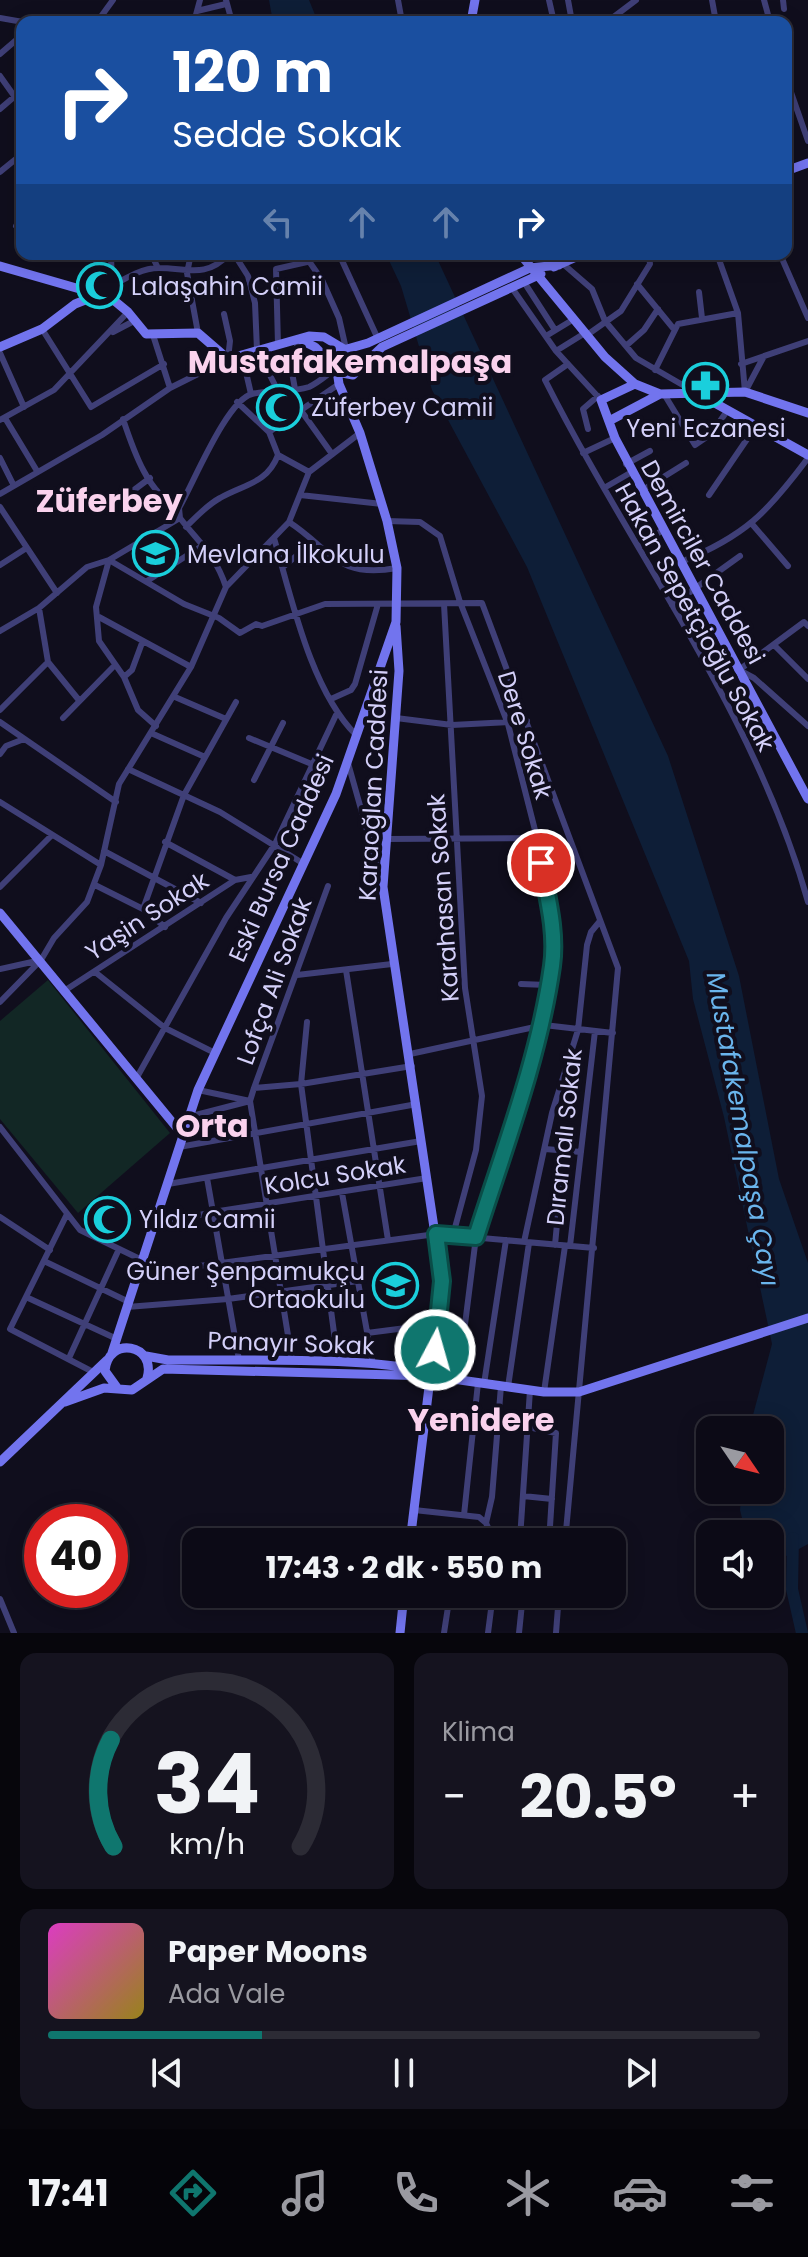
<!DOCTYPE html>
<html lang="tr">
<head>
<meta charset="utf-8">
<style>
	body { margin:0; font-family:Poppins,sans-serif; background:#15131f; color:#f1f3f6; height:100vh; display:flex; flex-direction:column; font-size:30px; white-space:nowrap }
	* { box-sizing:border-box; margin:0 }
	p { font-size:26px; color:#9a9aa1 }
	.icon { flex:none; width:44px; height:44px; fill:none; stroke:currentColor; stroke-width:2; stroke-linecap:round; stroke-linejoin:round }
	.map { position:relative; height:1633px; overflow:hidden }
	.side { display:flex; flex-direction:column; gap:20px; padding:20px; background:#07060c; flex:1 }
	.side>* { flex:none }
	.banner { position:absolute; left:16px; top:16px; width:776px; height:244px; border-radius:16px; box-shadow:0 4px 20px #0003,0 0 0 2px #2c2b35; background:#1a4fa0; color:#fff; overflow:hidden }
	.needle { width:52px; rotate:125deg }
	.controls { position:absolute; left:696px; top:1416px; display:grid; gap:16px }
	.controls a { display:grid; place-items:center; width:88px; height:88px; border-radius:16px; background:#0c0a16; box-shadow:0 4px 20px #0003,0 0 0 2px #2c2b35; font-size:40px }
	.speed { position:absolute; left:24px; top:1504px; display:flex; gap:16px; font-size:40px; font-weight:700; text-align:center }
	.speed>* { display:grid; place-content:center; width:104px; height:104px; border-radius:50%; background:#0c0a16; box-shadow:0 4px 20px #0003,0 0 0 2px #2c2b35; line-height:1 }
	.speed .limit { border:12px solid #d22; background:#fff; color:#111 }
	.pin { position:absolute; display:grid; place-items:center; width:68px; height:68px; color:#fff; margin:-34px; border:4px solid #fff; border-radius:50%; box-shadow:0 2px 8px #0007 }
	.me { position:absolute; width:88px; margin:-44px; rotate:6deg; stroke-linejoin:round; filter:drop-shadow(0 0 6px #0008) }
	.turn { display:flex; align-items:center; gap:28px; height:168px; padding:0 24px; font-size:36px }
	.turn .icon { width:104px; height:104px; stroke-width:2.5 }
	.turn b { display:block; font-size:56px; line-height:68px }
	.lanes { display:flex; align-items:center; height:76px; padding:0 24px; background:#0003; justify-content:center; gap:40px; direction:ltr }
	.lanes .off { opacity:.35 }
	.big { font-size:60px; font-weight:700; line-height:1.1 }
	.side .tile { flex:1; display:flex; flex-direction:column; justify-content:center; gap:12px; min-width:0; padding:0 28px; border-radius:16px; background:#15131f }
	.side .dial { align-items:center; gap:0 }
	.dial svg { height:208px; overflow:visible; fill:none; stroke:#2c2b35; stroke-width:7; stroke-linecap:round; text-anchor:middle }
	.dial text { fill:#f1f3f6; stroke:none }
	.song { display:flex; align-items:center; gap:24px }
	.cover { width:96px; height:96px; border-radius:12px; background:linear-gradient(135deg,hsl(310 70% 55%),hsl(50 70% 35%)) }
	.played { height:8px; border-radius:4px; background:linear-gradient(90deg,#0f766e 30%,#2c2b35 30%) }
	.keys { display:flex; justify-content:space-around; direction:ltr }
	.heat { display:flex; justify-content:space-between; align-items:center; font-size:44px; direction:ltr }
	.side .tiles { flex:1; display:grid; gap:20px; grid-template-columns:1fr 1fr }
	.tile:last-child { grid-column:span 2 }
	.trip { position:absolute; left:182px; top:1528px; width:444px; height:80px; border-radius:16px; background:#0c0a16; box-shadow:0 4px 20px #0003,0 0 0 2px #2c2b35; font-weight:700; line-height:80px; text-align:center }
	.dock { display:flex; height:128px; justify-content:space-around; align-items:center; background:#050409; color:#9a9aa1 }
	.dock .icon { width:56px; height:56px }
	.dock .on { color:#0f766e }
	.dock b { font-size:36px; color:#f1f3f6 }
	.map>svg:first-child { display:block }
	.green { fill:#122725 }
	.water { fill:#0e1e37 }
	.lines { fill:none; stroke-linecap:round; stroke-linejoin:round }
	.river { stroke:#0e1e37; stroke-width:12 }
	.street { stroke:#3f3f77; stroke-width:6 }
	.secondary { stroke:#7274ee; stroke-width:9 }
	.route-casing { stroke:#0a4d48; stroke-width:20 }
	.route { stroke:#0f766e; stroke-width:14 }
	.labels { text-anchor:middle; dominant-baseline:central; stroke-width:8; stroke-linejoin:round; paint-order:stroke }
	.poi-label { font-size:24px; fill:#d4d0f9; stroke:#100e1d; text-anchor:start }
	.street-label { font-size:24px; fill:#d4d0f9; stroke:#100e1d }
	.water-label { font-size:26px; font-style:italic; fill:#6ab5ed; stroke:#100e1d }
	.district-label { font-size:32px; font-weight:bold; fill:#fad2ed; stroke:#100e1d }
</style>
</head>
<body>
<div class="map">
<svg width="808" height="1633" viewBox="0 0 808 1633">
	<rect width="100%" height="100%" fill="#100e1d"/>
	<path class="green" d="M48,980l122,153 -92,80 -78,-94v-98z"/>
	<path class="water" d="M269,0h40l9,22h-45z
		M386,254h49l233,502 71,220 40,203 29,84v281l-38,21v-31h-24l-6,-24 2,-20h28v-60h-21l23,-86 -48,-227 -31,-118 -4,-38 -162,-394 -95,-177 -31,-104z"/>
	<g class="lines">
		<path class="river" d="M793,1538l-1,51 10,44"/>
		<path class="street" d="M226,0l6,22
			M398,0l4,22
			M549,0l5,22
			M568,0l4,22
			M712,0l4,22
			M764,0l6,22
			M783,0l1,9
			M197,11l29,-7
			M0,18l23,4
			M97,22l16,-22
			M194,22l6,-22
			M607,22l29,-22
			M0,54l22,-19
			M0,76l22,31
			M786,78l22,63
			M0,109l14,-12
			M0,172l22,-18
			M16,226l6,-10
			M90,254l22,25
			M111,254l1,32
			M151,254l7,14
			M191,254l-4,19 11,60
			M234,254l14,22 7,27 2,47 21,41
			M304,254l18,26 17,38 7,31
			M339,254l39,85
			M717,254l21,59 7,79
			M780,254l28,64
			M562,263l30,26 13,32 31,37 57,33
			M524,282l31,48
			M637,284l36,44
			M112,286c14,-8 30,-18 47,-18 28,0 47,11 70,-14
			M512,288l44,63 45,49
			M699,292l3,26
			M42,329l49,78 73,-43
			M113,332l21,-11
			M153,335l17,53
			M587,335l34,-24 29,-47 -1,-10
			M546,336l28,-17
			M278,345l-2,-76 31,-7
			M627,345l17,-15 14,-21
			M556,351l29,-18
			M0,353l24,54
			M242,355l9,39
			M568,364l-23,16c87,173 211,334 263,522
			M741,364l67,-23
			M655,370l23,-46 60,-11
			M295,389l-4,-22 8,-28
			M745,392l18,-34
			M664,394l31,51 16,-11 16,-23
			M302,412l30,42
			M5,418l32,53
			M123,419c10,30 25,76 56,89
			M0,420l54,-30 74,-78
			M588,429l-5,-20 15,-13
			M269,432l70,-48
			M583,453l32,-15
			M278,455l31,17
			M0,458l13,26
			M626,464l24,-13
			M604,488l26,-15
			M641,491l45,-28
			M130,493l20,-15
			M0,494l102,-59 68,-47 58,-29 2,-18 -6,-27
			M300,495l82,9
			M709,495l47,-69
			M0,507l57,86
			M180,518l-1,-10c15,-26 48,-108 73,-114 18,-5 39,-1 57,-7 9,-4 18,-12 26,-18
			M387,521l33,1 20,14 20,66 48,122 29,114 16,100 -1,27 -14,62 -62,210 -18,143
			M289,522c43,28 47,57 108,46
			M752,524l36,42
			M186,527c10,-10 21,-22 34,-29 24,-14 47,-14 58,-43l-9,-23 -32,-30
			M274,538c18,62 37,152 82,197
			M640,546l24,-17
			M681,562c64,-26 86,-49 127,-104
			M0,565l25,-16
			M283,567l30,-25
			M147,581l58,-37
			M226,587l63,-65 20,-50 51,-39
			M444,604l21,384 17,108 -6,54 -23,85
			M672,605l68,-49
			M39,608l9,54 30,37
			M99,617l92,50
			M808,626l-4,-4 -65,48 15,8 54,48
			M0,631l39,-23 48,-41 22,-7 75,44 35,14 21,15 16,-9 6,2 63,-22 157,-1 136,365 -53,574
			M774,645l34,34
			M124,677l8,-7 10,-27
			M175,697l51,22
			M331,699l20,-9 4,-6 23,-80
			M0,710l48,-48
			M63,718l51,-52
			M396,718l56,7 75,-4
			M0,722l116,80
			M156,726l-18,-16 -14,-33 -25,-36 -3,-34 13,-47 71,-42
			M151,733l54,24
			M249,738l65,27
			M0,754l6,-8 18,-7
			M348,763l33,117
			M128,769l92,43 84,52
			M254,780l29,-57
			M0,802l101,63
			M386,839l151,-1
			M165,842l70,38
			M104,851l97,52
			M95,885l48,24
			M0,887l52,-52
			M165,927l-22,-18 41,-114 52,-93
			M0,969l41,-9
			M346,970l42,270
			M95,972l70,56 48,24
			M297,975l95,-11
			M521,984l26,1
			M64,991l171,-111 16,-3
			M0,1002l41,-42 13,-22 33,-36 14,-37 18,-81 72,-117 35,-80c-11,-33 -26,-43 -46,-69
			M307,1022l-6,62 37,279
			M410,1054l134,-29 69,8
			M136,1079l90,-161 49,-74 61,-129
			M254,1088l74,-202
			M198,1090l52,11 4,-13 47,-4 111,-18
			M188,1117l62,-16 42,259
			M0,1127l80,103 64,31
			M179,1147l238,-43
			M545,1149l36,3
			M207,1178l32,182
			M168,1184l253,-43
			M342,1193l31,172
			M67,1214l-57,115 85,44
			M0,1217l50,33
			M155,1225l58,-13 214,-34
			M524,1242l28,-129 26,-83 9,-85 4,-13 9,-11
			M555,1245l9,-95
			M570,1246l25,-215
			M44,1261l85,41
			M140,1274l296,-40 158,14
			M26,1297l91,42
			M127,1307l101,-8 130,-18
			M367,1333l70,-9
			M69,1358l50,-109
			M484,1384l22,-144
			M508,1387l21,-144
			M544,1392l21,-146
			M528,1427l28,6 -7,109
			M523,1496l29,3
			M414,1510l65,7 7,6 5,11 50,8
			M464,1515l14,-132
			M486,1523l6,-26 9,-111
			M520,1539l10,-149
			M0,1599l14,34
			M444,1633l6,-39
			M488,1633l5,-39
			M519,1633l4,-39
			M556,1633l3,-39"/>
		<path class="secondary" d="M471,22l4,-22
			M786,171l22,-8
			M520,254l85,103 30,27 25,10 85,-2 63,21
			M542,254l14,9
			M0,266l111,32 17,14 18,22 52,-1 30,26 81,-23 15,1 20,12
			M554,267l29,-13
			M299,339l16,8 18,18
			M0,347l42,-18 33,-25 23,-9
			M337,372l16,3 29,-28 159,-73
			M635,384l-34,16 14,38 193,361
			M695,392l113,63
			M609,421l51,-27
			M396,626l3,45 -16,216 59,394 -32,261
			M0,913l182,221
			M112,1353l86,-263 138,-296 60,-172 1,-54 -10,-47 -27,-88 -21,-49 -4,-27 5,-6 28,-8 162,-75 29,-3
			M432,1376l112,16h35l229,-74
			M118,1389l-13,-18c3,-36 52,-27 42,7
			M65,1402l39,-14 28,2 31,-21 269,7c-32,-21 -217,-15 -264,-16l-22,-4
			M0,1462l107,-102
			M400,1633l4,-39"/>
	</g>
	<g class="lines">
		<defs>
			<path id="route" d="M435,1350l7,-69 -6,-47 40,3c28,-88 63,-179 76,-271 5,-34 -5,-70 -11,-103"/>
		</defs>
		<use href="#route" class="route-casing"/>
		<use href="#route" class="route"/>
	</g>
	<defs>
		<symbol id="mosque-ring" viewBox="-11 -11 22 22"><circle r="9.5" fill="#100e1d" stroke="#1acfdc" stroke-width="1.5"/><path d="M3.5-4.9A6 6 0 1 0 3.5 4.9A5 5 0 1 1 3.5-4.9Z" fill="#1acfdc"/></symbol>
		<symbol id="pharmacy-ring" viewBox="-11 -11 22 22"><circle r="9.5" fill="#100e1d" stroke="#1acfdc" stroke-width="1.5"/><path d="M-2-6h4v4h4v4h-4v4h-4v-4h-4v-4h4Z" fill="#1acfdc"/></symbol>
		<symbol id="school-ring" viewBox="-11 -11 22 22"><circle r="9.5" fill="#100e1d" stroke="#1acfdc" stroke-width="1.5"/><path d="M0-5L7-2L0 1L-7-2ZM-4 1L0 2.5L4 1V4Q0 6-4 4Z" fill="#1acfdc"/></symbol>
	</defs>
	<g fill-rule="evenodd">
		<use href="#mosque-ring" x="74" y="260" width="51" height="51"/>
		<use href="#pharmacy-ring" x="680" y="360" width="51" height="51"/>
		<use href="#mosque-ring" x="254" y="382" width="51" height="51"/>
		<use href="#school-ring" x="130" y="528" width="51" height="51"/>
		<use href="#mosque-ring" x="82" y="1194" width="51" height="51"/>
		<use href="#school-ring" x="370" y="1260" width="51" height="51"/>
	</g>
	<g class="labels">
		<g class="poi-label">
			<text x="131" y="286">Lalaşahin Camii</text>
			<text x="311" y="407">Züferbey Camii</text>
			<text x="706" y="428" text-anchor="middle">Yeni Eczanesi</text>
			<text x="187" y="554">Mevlana İlkokulu</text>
			<text x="139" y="1219">Yıldız Camii</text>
			<text x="365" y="1271" text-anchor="end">Güner Şenpamukçu<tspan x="365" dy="28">Ortaokulu</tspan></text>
		</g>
		<g class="street-label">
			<text transform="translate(703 562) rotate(61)">Demirciler Caddesi</text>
			<text transform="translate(695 617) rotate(61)">Hakan Sepetçioğlu Sokak</text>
			<text transform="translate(525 735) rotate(73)">Dere Sokak</text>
			<text transform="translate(373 785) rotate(-87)">Karaoğlan Caddesi</text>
			<text transform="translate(281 858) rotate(-66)">Eski Bursa Caddesi</text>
			<text transform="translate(443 898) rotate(-94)">Karahasan Sokak</text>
			<text transform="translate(147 916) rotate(-33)">Yaşin Sokak</text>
			<text transform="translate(274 981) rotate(-70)">Lofça Ali Sokak</text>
			<text transform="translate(564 1137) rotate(-84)">Dıramalı Sokak</text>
			<text transform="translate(335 1175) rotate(-9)">Kolcu Sokak</text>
			<text transform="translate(291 1343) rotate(2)">Panayır Sokak</text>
		</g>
		<g class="water-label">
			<text transform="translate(743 1129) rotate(80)">Mustafakemalpaşa Çayı</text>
		</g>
		<g class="district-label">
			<text x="350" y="361">Mustafakemalpaşa</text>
			<text x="109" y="500">Züferbey</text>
			<text x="212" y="1125">Orta</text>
			<text x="481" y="1419">Yenidere</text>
		</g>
	</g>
</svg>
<div class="controls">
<a><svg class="needle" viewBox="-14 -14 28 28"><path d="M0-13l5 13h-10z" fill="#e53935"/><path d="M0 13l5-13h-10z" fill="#9a9aa1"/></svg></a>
<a><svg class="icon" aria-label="sound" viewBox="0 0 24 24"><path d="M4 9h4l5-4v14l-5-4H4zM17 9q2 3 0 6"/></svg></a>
</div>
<div class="speed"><div class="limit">40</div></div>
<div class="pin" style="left:541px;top:863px;background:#d93025"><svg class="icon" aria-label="arrive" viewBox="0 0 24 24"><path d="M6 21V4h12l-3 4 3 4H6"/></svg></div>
<svg class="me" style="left:435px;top:1350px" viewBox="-20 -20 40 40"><circle r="17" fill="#0f766e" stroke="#fff" stroke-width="3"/><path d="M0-11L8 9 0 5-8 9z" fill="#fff"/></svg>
<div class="trip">17:43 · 2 dk · 550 m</div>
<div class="banner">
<div class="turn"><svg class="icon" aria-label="right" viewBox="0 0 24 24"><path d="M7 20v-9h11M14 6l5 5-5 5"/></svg><div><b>120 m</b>Sedde Sokak</div></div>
<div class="lanes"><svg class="icon off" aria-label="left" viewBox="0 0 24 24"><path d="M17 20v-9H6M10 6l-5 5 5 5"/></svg><svg class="icon off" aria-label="ahead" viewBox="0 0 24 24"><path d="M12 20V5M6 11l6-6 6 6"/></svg><svg class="icon off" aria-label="ahead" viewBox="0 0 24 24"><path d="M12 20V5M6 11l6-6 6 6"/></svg><svg class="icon" aria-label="right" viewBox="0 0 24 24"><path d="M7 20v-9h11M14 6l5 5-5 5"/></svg></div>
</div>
</div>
<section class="side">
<div class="tiles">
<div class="tile dial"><svg viewBox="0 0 100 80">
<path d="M14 69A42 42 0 1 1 86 69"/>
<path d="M14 69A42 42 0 0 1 13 28" stroke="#0f766e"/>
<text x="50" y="56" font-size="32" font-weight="700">34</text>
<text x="50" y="72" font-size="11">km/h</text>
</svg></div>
<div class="tile"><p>Klima</p>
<div class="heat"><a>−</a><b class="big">20.5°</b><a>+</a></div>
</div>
<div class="tile">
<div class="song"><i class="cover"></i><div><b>Paper Moons</b><p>Ada Vale</p></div></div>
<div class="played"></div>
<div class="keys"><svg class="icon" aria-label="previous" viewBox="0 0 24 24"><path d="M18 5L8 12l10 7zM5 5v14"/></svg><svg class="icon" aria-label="pause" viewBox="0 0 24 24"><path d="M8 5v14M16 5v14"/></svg><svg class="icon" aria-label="next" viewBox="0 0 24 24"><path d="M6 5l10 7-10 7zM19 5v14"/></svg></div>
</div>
</div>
</section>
<nav class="dock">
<b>17:41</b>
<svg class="icon on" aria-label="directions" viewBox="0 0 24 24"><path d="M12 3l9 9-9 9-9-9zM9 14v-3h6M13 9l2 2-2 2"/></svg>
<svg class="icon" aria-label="music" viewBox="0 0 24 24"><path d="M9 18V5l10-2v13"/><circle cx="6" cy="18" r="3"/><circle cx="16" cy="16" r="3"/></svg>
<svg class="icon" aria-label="phone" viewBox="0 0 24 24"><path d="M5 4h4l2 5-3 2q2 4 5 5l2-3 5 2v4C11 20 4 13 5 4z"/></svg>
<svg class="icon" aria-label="climate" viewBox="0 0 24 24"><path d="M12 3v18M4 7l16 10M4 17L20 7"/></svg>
<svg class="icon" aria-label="car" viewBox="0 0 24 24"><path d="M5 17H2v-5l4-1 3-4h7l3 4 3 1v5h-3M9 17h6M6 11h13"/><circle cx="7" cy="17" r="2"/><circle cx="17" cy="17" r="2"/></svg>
<svg class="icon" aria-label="filters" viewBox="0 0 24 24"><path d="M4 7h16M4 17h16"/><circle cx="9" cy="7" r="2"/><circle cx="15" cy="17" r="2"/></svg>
</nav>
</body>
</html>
